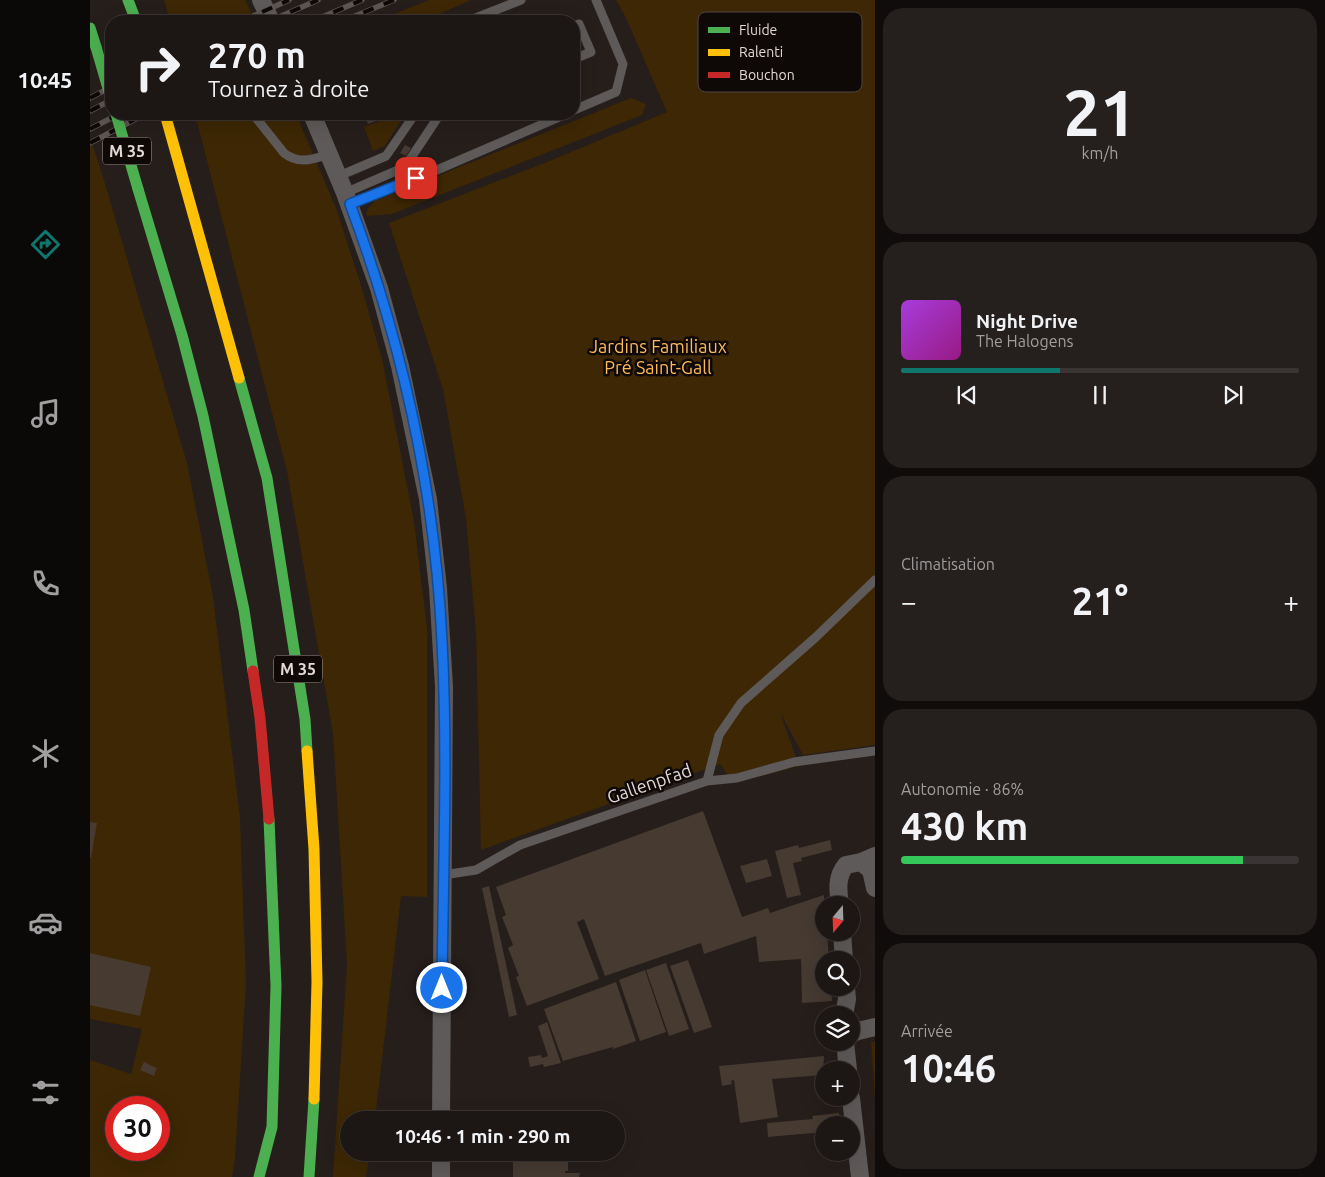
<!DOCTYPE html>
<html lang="fr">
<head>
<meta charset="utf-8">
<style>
	body { margin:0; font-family:Ubuntu,sans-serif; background:#251f1d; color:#f1f3f6; height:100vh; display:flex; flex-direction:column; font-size:19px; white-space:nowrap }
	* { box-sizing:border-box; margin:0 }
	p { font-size:16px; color:#a09fa0 }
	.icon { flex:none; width:28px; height:28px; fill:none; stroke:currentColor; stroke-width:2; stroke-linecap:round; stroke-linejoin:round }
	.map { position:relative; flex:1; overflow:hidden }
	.side { display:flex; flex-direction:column; gap:8px; padding:8px; background:#0f0c0b; width:450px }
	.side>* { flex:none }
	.banner { position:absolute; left:15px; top:15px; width:475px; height:105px; border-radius:20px; box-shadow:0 5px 20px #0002,0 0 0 1px #3a3534; background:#1c1614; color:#f1f3f6; overflow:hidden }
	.needle { width:32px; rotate:199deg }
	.controls { position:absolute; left:725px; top:896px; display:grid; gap:10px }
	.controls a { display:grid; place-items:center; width:45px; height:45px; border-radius:50%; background:#1c1614; box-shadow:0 5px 20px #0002,0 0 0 1px #3a3534; font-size:25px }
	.speed { position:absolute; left:15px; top:1096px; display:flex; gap:10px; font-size:25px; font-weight:700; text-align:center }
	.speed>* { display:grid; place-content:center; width:65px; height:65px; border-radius:50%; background:#1c1614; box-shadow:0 5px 20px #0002,0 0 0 1px #3a3534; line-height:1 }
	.speed .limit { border:8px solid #d22; background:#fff; color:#111 }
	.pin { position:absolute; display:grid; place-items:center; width:42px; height:42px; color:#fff; margin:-21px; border-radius:10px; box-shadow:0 2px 8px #0006 }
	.me { position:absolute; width:55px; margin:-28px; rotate:0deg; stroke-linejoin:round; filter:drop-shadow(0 0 4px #0008) }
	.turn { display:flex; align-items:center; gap:18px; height:105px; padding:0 20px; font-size:22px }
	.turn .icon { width:65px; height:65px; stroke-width:2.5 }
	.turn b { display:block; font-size:35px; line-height:42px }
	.big { font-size:38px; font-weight:600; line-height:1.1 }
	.side .widget { flex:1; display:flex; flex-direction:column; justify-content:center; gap:8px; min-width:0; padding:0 18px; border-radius:20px; background:#251f1d }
	.side .dial { align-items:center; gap:0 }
	.dial b { font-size:65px; line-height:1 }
	.song { display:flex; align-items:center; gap:15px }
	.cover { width:60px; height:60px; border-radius:8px; background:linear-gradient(135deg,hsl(280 70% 55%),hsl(310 70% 35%)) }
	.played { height:5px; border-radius:2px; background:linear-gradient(90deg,#0f766e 40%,#3a3534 40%) }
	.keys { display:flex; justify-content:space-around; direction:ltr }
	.heat { display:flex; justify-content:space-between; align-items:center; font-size:28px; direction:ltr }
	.charge { height:8px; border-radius:4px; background:linear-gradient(90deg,#34c759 86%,#3a3534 0) }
	.trip { position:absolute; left:250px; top:1111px; width:285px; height:50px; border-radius:25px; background:#1c1614; box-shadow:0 5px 20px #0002,0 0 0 1px #3a3534; font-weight:600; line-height:50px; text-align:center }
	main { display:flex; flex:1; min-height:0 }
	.dock { display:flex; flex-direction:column; width:90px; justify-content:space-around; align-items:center; background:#0b0908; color:#a09fa0 }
	.dock .icon { width:35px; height:35px }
	.dock .on { color:#0f766e }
	.dock b { font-size:22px; color:#f1f3f6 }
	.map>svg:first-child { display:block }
	.green { fill:#3d2704; fill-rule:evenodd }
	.building { fill:#463a31 }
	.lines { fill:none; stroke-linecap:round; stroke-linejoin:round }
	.lane { stroke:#5d5a59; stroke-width:9 }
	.street { stroke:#5d5a59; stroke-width:18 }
	.fast { stroke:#4caf50; stroke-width:11 }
	.slow { stroke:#ffc107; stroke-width:11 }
	.jam { stroke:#c62828; stroke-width:11 }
	.rail-casing { stroke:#5b5554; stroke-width:5.5 }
	.rail { stroke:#0e0806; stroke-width:4; stroke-dasharray:11; stroke-linecap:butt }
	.fast-bridge { stroke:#4caf50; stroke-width:11 }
	.route-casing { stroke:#114b97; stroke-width:12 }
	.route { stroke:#1a73e8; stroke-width:9 }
	.labels { text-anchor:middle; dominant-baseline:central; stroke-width:5; stroke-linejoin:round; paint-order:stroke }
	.shield { fill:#0e0806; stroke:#a39a97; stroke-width:1 }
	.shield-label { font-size:16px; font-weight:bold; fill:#e3d8d5 }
	.park-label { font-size:18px; fill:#fdba58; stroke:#0e0806 }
	.street-label { font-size:18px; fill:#e3d8d5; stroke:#0e0806 }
	.key { fill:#0e0806; stroke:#4e4644; stroke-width:1 }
	.key-label { font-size:14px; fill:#e3d8d5 }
</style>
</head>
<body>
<main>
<nav class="dock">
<b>10:45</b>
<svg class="icon on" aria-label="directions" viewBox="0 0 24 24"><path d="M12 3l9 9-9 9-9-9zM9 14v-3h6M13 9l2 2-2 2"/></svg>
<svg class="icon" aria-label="music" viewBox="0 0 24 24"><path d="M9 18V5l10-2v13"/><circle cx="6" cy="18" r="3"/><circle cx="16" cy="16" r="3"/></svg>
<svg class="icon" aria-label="phone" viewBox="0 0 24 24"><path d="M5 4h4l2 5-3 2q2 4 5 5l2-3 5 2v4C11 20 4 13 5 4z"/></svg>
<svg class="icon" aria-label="climate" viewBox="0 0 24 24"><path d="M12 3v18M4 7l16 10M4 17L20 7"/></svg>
<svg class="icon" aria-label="car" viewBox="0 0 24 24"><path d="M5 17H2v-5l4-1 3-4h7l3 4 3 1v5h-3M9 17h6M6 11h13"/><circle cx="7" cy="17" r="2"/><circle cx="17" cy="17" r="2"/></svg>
<svg class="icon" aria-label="filters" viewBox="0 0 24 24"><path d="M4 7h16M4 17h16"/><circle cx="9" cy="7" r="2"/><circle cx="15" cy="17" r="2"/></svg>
</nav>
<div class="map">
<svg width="785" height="1177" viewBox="0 0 785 1177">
	<rect width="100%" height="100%" fill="#261e1b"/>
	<path class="green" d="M74,0h81l10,21h-85z
		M339,0h42l-48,21h-46z
		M526,0h259v745l-72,10 -23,-43 19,54 -65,17 -14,-19 -239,86 -5,-217 -10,-114 -23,-130 -54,-166 158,-61 120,-50 -42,-96z
		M541,98l15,6 -4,11 -250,99 -25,2 -1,-2 2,-6 7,-7z
		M105,114h101l40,94 24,74 22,77 32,162 13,107v269l-26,-1 -26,224h-26v32l21,1 -4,24h-33l14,-213 -14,-231 -46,-262z
		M309,114h6l-20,32 -12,5 -9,-24z
		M0,139l11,31 86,293 26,134 27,220 6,167 -11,174 -3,19h-142v-117l41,14 11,-45 -52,-10zM26,1108h43v42h-43z
		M781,1042h4v55z"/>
	<path class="building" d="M274,114h31l-27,10z
		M315,145l6,3 -5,8 -6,-3z
		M613,811l39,106 26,-9 2,5 54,-18v37h3l2,28h-5v28h7l1,13 -30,2 -1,-44 -42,3 -3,-26 -52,18 -3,-11 -96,33 -21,-57 -7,3 22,57 -72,27 -11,-29 3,-1 -11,-28 5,-3 -11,-28 4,-2 -10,-28z
		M0,822l7,1 -6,35 -1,-1z
		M740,840l2,10 -31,8 1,3 -9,2 8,32 -14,3 -12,-47 23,-6 1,3z
		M677,859l5,17 -26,7 -6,-17z
		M399,886l28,129 -8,2 -27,-129z
		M0,953l61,14 -11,49 -50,-11z
		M598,960l24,67 -18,6 -24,-67z
		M576,963l23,66 -20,7 -23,-66z
		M555,970l21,62 -26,9 -21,-61z
		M526,982l20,59 -23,8v-2l-50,14 -19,-52z
		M457,1022l14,41 -17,4 -1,-3 -13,3 -2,-10 13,-2 1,3 6,-2 -10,-30z
		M734,1056l-1,19 -51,4 6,38 -38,6 -6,-43 -3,1 1,3 -10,2 -3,-20z
		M54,1062l13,6 -3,8 -14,-6z
		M749,1113l1,12h-16v7l-56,5 -1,-14 46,-4 -1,-3z
		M423,1152h55v19h-3v2h15l-1,4h-66z"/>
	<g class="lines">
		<path class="lane" d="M378,21l53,-21
			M484,26l5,-2 12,28 -17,7
			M484,110l42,-18 7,-28 -27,-64
			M163,114l31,39c15,12 29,6 46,1
			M224,120l13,-6
			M249,176l47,-20 29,-42
			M255,193l60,-26 35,-53
			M260,204l80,-31 136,-59
			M617,781l12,-46 22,-32 75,-66 59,-57
			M353,875l33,-5 44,-25 187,-64 30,-3 57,-16 81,-11"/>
		<path class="street" d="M171,0l10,21
			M222,114l33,79 34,95 21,78 28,133 10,89 6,99 -3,433
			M771,862l10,8 4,18
			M750,905c-2,-15 -4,-28 6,-40l15,-3 14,-6
			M752,932l2,28
			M754,1015l3,-16 -1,-11
			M761,1034l7,-3 17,-4
			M755,1042l3,28
			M761,1098l9,79
			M351,1177v-25"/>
		<path class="fast" d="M38,0l8,21
			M0,28l6,19
			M48,189l44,146 21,81 41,194 9,61
			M149,378l28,100 38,241 2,32
			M169,1177l13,-50 4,-141 -7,-167
			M219,1177l5,-78"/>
		<path class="slow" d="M75,114l74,264
			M217,751l7,98 3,133 -3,117"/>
		<path class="jam" d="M163,671l7,47 9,101"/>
		<defs>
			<path id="rail" d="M152,21l47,-21
				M180,21l48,-21
				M223,21l49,-21
				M253,21l51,-21
				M0,98l21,-11
				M0,111l21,-11
				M0,129l29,-15
				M0,143l55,-29"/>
		</defs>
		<use href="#rail" class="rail-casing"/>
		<use href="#rail" class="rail"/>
		<path class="fast-bridge" d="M6,47l15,52
			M26,114l22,75"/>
	</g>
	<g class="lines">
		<defs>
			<path id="route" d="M326,178l-66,26c52,139 85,288 92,437 6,115 1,232 0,347"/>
		</defs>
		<use href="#route" class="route-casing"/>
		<use href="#route" class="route"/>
	</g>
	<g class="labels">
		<g class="shield">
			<rect x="13" y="137.5" width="48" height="27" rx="4"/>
			<rect x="184" y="655.5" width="48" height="27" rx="4"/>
		</g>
		<g class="shield-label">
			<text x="37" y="151">M 35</text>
			<text x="208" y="669">M 35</text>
		</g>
		<g class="park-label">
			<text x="568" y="346">Jardins Familiaux<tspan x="568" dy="21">Pré Saint-Gall</tspan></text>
		</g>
		<g class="street-label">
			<text transform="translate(559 783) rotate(-19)">Gallenpfad</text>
		</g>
	</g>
	<rect x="608" y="12" width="164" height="80" rx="8" class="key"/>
	<rect x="618" y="27" width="22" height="6" fill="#4caf50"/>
	<rect x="618" y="49" width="22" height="7" fill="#ffc107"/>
	<rect x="618" y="72" width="22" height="6" fill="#c62828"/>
	<g class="key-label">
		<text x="649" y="35">Fluide</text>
		<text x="649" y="57">Ralenti</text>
		<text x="649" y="80">Bouchon</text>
	</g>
</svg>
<div class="controls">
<a><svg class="needle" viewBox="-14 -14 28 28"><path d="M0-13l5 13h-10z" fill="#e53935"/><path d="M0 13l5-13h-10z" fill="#a09fa0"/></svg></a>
<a><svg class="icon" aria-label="search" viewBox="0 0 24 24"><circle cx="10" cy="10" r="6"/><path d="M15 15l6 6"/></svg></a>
<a><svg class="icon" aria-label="layers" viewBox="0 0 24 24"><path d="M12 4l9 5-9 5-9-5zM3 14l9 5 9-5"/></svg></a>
<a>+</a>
<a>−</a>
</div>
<div class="speed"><div class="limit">30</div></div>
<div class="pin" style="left:326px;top:178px;background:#d93025"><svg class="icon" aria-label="arrive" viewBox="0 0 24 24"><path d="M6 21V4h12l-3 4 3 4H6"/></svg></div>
<svg class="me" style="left:352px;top:988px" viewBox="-20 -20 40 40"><circle r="17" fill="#1a73e8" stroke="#fff" stroke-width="3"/><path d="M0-11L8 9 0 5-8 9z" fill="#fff"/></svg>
<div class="trip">10:46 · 1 min · 290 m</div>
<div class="banner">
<div class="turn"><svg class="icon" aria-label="right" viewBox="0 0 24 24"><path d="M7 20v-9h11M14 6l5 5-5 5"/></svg><div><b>270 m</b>Tournez à droite</div></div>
</div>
</div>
<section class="side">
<div class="widget dial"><b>21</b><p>km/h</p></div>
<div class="widget">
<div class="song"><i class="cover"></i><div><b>Night Drive</b><p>The Halogens</p></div></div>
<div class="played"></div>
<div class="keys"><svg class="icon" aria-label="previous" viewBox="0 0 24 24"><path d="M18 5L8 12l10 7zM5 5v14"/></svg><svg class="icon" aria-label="pause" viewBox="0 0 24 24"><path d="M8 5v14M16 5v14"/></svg><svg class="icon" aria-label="next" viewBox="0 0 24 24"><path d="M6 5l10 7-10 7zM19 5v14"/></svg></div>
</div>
<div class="widget"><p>Climatisation</p>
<div class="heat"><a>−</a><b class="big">21°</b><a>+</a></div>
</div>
<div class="widget"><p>Autonomie · 86%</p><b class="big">430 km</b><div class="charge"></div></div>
<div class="widget"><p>Arrivée</p><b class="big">10:46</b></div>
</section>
</main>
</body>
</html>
